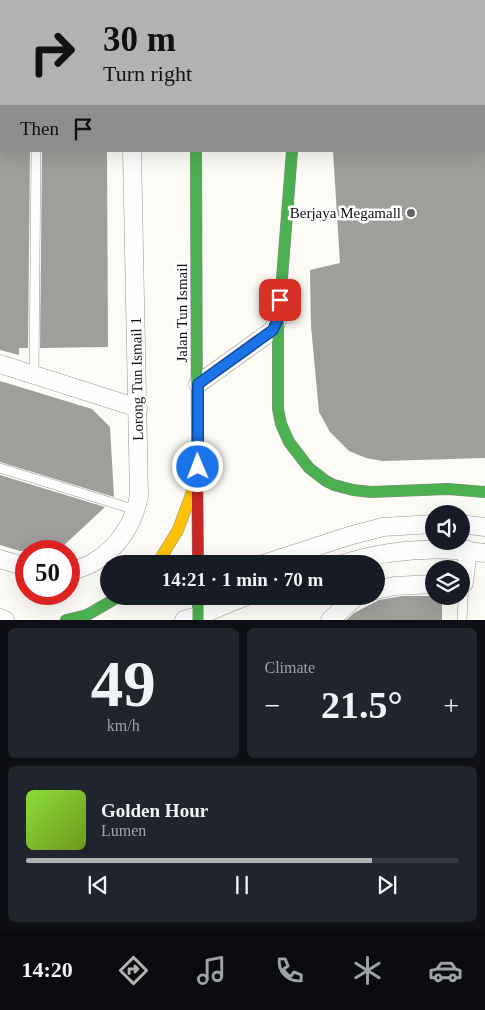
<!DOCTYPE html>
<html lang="en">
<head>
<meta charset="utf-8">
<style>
	body { margin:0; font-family:Georgia,serif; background:#20242c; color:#f1f3f6; height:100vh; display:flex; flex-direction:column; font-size:19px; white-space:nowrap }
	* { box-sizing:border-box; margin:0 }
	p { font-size:16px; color:#9ea1a6 }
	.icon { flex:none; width:28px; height:28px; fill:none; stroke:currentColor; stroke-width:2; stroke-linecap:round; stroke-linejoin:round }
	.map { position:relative; height:620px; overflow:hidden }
	.panel { display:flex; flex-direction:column; gap:8px; padding:8px; background:#0d0f14; flex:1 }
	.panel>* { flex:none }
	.hud { position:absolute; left:0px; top:0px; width:485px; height:152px; box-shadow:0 5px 20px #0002; background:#b1b2b2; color:#111; overflow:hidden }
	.buttons { position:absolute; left:425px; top:505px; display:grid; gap:10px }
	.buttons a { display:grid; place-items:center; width:45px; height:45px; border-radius:50%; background:#171b24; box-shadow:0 5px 20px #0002; font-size:25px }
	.speed { position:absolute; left:15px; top:540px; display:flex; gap:10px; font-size:25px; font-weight:700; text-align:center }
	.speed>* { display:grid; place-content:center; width:65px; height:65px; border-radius:50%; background:#171b24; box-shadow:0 5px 20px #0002; line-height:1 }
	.speed .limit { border:8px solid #d22; background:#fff; color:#111 }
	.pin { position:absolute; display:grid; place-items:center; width:42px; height:42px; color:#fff; margin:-21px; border-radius:10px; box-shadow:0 2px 8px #0006 }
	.me { position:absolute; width:55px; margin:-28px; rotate:359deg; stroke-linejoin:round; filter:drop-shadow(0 0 4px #0008) }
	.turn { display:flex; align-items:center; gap:18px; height:105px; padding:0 20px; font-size:22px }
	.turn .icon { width:65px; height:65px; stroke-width:2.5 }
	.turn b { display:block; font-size:35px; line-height:42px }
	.then { display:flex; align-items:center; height:48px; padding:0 20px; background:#0003; gap:10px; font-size:19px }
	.big { font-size:38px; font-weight:700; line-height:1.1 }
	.panel .tile { flex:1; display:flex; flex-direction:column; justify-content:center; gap:8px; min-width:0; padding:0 18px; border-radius:8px; background:#20242c }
	.panel .dial { align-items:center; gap:0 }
	.dial b { font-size:65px; line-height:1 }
	.song { display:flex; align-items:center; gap:15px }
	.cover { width:60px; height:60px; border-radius:8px; background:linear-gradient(135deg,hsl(90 70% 55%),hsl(80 70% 35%)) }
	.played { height:5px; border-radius:2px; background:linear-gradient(90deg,#b1b2b2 80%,#363941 80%) }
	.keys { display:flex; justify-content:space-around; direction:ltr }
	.heat { display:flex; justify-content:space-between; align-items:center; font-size:28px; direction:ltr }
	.panel .tiles { flex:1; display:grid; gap:8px; grid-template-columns:1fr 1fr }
	.tile:last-child { grid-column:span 2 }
	.trip { position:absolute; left:100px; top:555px; width:285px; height:50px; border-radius:25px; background:#171b24; box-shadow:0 5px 20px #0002; font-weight:700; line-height:50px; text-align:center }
	.dock { display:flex; height:80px; justify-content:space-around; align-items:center; background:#090b0e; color:#9ea1a6 }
	.dock .icon { width:35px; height:35px }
	.dock .active { color:#b1b2b2 }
	.dock b { font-size:22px; color:#f1f3f6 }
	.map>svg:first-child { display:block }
	.building { fill:#a09e9b }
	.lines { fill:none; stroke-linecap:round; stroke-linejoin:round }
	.lane-casing { stroke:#969694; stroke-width:10 }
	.street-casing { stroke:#969694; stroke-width:19 }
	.fast-casing { stroke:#8d8c8a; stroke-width:12 }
	.slow-casing { stroke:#8d8c8a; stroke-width:12 }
	.jam-casing { stroke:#8d8c8a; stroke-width:12 }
	.lane { stroke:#fffefe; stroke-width:9 }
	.street { stroke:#fffefe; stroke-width:18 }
	.fast { stroke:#4caf50; stroke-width:11 }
	.slow { stroke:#ffc107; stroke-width:11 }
	.jam { stroke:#c62828; stroke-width:11 }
	.route-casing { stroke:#114b97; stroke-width:12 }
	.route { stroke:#1a73e8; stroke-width:9 }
	.poi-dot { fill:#636260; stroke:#fff; stroke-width:2 }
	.labels { text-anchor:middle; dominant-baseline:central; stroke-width:5; stroke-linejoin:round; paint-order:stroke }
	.poi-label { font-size:15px; fill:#101010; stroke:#fff; text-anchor:end }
	.street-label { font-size:15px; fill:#101010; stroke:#fff }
</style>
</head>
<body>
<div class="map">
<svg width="485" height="620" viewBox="0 0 485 620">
	<rect width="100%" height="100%" fill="#fcfbf6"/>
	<path class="building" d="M0,151h30l-2,197h-9v7l-19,-5z
		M42,151h65l1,196 -68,1z
		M333,151h152v307l-103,3 -16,-3 -17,-7 -19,-19 -11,-20 -8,-86 -1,-56 30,-7z
		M0,381l92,28 18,18 4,70 -114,-35z
		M0,475l105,32 -44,41 -14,3h-27l-20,-6z
		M402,596h40v24h-96l8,-7 25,-13z"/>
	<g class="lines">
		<defs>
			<path id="lane" d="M36,0v1
				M0,107h1
				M34,374l2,-223
				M0,468l136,42
				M462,620l2,-37"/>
			<path id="street" d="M130,0v1
				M298,1v-1
				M0,364l138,44
				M198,384l75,-54 5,-12
				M461,524l24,3
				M0,559l26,8
				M263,564l86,-28 34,-9 51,-3
				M342,564c47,-15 94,-18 143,-11
				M69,572c8,-3 18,-5 25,-10 24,-14 40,-39 45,-66l-7,-345
				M461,583h3l4,-33
				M376,590l18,-4 40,-2
				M0,618l5,2
				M184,620l14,-4 49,-20
				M330,620l27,-24"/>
			<path id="fast" d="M196,151l1,296
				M292,151l-14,178v80l3,15 8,18 20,26 17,13 8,4 19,5 18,2 77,-3 37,3
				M198,596v24
				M66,620l21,-5 33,-19"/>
			<path id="slow" d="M157,564l21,-34 14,-38"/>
			<path id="jam" d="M195,0v1
				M197,447l1,117"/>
		</defs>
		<use href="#lane" class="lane-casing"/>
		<use href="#street" class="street-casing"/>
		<use href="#fast" class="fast-casing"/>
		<use href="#slow" class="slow-casing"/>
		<use href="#jam" class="jam-casing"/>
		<use href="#lane" class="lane"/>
		<use href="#street" class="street"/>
		<use href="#fast" class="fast"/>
		<use href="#slow" class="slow"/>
		<use href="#jam" class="jam"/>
	</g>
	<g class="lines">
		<defs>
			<path id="route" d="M198,467v-83l75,-54 5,-12 2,-18"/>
		</defs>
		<use href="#route" class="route-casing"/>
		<use href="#route" class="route"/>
	</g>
	<circle class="poi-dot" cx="411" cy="213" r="5"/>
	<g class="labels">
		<g class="poi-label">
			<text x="401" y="213">Berjaya Megamall</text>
		</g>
		<g class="street-label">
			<text transform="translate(182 313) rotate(-90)">Jalan Tun Ismail</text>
			<text transform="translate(137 379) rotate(-91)">Lorong Tun Ismail 1</text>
		</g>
	</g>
</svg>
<div class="buttons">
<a><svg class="icon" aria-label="sound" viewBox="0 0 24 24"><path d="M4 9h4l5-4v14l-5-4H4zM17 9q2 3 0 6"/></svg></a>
<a><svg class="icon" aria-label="layers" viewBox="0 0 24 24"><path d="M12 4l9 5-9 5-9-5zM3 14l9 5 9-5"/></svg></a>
</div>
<div class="speed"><div class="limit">50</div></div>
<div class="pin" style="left:280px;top:300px;background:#d93025"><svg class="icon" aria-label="arrive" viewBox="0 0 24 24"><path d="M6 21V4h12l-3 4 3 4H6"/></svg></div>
<svg class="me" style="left:198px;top:467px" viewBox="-20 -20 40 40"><circle r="17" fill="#1a73e8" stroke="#fff" stroke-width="3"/><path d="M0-11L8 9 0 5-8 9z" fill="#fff"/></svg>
<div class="trip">14:21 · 1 min · 70 m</div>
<div class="hud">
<div class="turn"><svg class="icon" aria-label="right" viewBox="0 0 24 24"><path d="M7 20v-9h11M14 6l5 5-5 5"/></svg><div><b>30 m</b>Turn right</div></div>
<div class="then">Then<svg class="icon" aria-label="arrive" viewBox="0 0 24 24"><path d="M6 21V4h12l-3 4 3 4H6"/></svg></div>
</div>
</div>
<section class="panel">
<div class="tiles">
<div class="tile dial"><b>49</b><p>km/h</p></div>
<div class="tile"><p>Climate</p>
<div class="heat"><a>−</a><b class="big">21.5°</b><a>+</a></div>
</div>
<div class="tile">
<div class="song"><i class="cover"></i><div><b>Golden Hour</b><p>Lumen</p></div></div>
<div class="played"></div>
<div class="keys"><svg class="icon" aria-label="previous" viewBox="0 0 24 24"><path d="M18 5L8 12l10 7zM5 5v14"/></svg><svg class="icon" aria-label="pause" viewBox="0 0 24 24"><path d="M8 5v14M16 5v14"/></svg><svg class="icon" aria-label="next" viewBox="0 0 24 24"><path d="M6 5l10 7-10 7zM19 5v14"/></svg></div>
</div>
</div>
</section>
<nav class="dock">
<b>14:20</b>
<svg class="icon active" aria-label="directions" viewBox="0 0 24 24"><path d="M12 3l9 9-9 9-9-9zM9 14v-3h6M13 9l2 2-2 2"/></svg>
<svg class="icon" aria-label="music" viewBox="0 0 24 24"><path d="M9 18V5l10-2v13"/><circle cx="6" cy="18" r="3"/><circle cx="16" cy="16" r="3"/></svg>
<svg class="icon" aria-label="phone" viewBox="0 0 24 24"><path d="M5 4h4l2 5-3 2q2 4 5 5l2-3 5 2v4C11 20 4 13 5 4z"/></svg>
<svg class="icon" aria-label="climate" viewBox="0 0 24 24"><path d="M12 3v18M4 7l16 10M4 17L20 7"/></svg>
<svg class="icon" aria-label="car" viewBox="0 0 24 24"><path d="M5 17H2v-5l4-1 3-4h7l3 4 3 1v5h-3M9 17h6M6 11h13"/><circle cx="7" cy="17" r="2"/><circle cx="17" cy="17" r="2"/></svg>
</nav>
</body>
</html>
